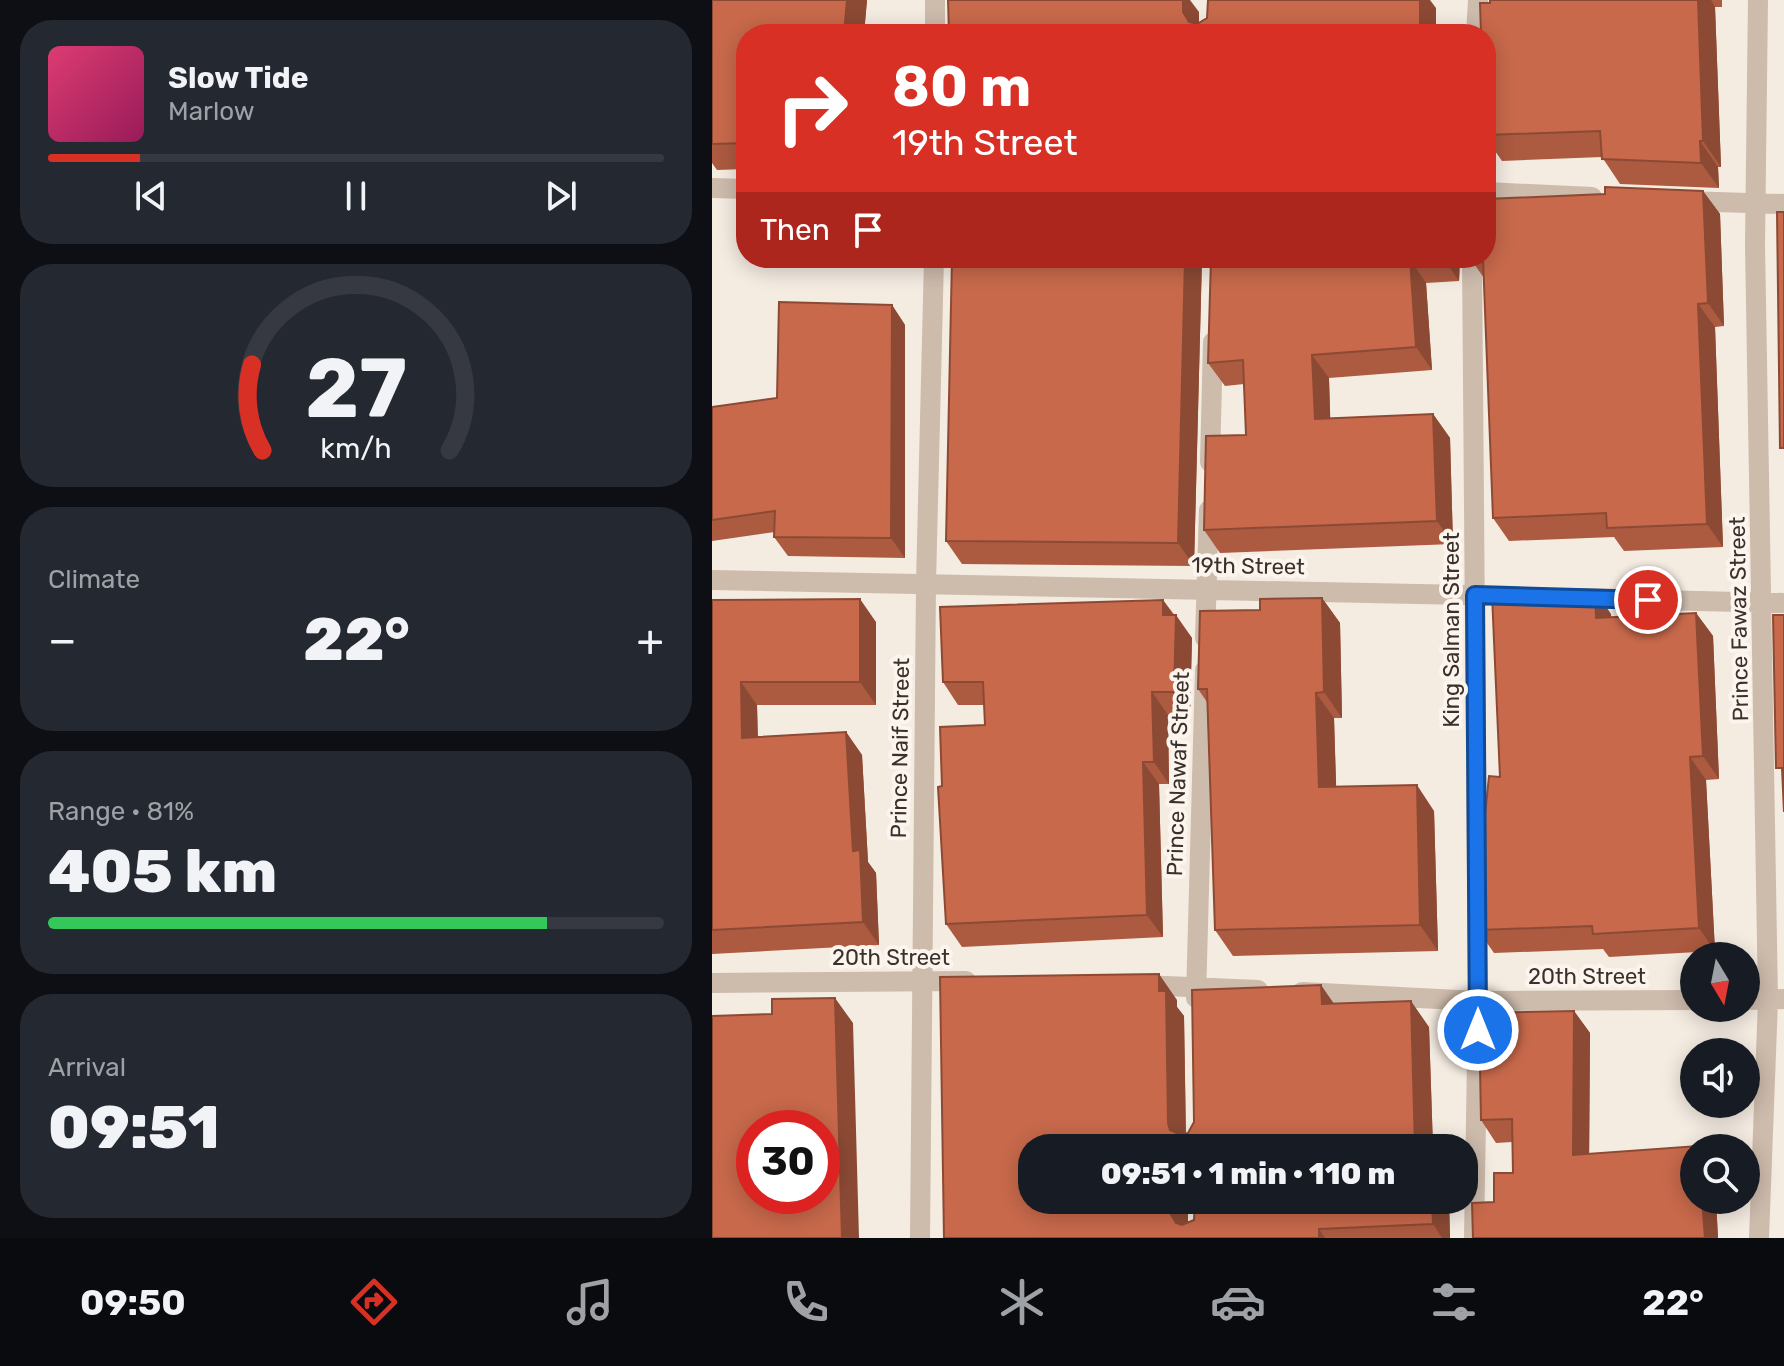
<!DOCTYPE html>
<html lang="en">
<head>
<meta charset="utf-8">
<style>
	body { margin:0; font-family:Rubik,sans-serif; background:#242831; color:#f1f3f6; height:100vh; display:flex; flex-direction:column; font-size:30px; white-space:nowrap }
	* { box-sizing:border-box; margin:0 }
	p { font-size:26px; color:#9ea1a6 }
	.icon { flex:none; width:44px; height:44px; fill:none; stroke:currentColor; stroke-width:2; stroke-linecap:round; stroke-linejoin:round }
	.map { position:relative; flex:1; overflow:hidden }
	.details { display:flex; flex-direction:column; gap:20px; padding:20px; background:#0d0f14; width:712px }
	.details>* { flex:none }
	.hud { position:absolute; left:24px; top:24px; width:760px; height:244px; border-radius:32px; box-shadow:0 4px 20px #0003; background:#d93025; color:#fff; overflow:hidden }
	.needle { width:52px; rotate:170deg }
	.controls { position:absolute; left:968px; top:942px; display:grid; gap:16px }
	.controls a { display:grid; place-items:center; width:80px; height:80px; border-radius:50%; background:#171b24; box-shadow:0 4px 20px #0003; font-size:40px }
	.speed { position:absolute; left:24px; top:1110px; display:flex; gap:16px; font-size:40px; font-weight:700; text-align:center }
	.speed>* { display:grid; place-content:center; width:104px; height:104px; border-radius:50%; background:#171b24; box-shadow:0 4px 20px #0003; line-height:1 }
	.speed .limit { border:12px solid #d22; background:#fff; color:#111 }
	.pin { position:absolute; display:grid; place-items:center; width:68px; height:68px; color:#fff; margin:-34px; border:4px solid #fff; border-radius:50%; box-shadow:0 2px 8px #0007 }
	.me { position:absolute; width:88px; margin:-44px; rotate:0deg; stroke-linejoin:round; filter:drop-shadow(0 0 6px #0008) }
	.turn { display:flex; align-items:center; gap:28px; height:168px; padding:0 24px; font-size:36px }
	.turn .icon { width:104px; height:104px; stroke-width:2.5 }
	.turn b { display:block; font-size:56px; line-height:68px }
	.then { display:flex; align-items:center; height:76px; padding:0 24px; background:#0003; gap:16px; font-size:30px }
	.big { font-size:60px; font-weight:800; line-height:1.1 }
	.details .tile { flex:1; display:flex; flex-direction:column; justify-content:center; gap:12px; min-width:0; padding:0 28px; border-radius:32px; background:#242831 }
	.details .dial { align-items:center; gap:0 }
	.dial svg { height:208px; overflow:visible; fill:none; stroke:#363941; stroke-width:7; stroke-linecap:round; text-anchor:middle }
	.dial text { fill:#f1f3f6; stroke:none }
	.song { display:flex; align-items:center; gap:24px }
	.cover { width:96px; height:96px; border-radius:12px; background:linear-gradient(135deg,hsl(340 70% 55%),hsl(330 70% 35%)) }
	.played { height:8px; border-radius:4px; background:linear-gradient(90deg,#d93025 15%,#363941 15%) }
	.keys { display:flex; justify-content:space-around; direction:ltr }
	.heat { display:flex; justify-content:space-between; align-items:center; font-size:44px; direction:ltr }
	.charge { height:12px; border-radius:6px; background:linear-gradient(90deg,#34c759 81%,#363941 0) }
	.trip { position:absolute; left:306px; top:1134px; width:460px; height:80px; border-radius:32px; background:#171b24; box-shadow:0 4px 20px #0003; font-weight:800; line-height:80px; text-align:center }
	.tabs { display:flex; height:128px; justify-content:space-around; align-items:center; background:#090b0e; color:#9ea1a6 }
	.tabs .icon { width:56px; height:56px }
	.tabs .selected { color:#d93025 }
	.tabs b { font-size:36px; color:#f1f3f6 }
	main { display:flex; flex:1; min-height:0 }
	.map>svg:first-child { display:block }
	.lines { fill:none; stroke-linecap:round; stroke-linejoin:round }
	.minor { stroke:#cdbbac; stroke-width:20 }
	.tertiary { stroke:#cdbbac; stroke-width:20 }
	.wall { fill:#ac5a40 }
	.shaded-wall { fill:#8c4a34 }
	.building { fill:#c8694b; stroke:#8c4a34; stroke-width:2; fill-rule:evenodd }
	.route-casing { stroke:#114b97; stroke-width:20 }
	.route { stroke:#1a73e8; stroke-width:14 }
	.labels { text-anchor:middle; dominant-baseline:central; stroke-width:8; stroke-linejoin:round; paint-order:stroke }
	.street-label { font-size:22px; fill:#3b302b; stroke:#fbf5ee }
</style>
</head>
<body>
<main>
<section class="details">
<div class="tile">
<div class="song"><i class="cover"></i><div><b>Slow Tide</b><p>Marlow</p></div></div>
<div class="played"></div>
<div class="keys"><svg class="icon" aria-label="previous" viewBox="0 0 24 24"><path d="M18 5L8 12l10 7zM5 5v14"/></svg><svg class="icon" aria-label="pause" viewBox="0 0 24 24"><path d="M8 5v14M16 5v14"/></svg><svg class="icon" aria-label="next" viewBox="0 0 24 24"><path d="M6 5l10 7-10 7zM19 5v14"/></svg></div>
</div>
<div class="tile dial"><svg viewBox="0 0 100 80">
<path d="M14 69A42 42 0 1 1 86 69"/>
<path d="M14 69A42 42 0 0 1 10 36" stroke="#d93025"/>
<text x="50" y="56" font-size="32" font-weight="700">27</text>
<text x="50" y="72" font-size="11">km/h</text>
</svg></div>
<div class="tile"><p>Climate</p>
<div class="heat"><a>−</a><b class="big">22°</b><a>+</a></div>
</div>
<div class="tile"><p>Range · 81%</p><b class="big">405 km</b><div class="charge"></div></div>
<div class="tile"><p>Arrival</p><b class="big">09:51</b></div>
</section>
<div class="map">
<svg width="1072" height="1238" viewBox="0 0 1072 1238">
	<rect width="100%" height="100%" fill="#f4ebe1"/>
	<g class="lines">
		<path class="minor" d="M1046,0l-3,244 13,756 -9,238
			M764,34l2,-34
			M0,188l34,1
			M774,192l106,5
			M972,201l100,3
			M760,258l6,743 -4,237
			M498,462l3,-120
			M0,580l804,16
			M864,598l208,5
			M493,638l4,-128
			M0,983l254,-2
			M430,985l116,5
			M590,992l176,9 216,-1
			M484,998l9,-328
			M1034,1000l38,-1"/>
		<path class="tertiary" d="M223,0v34
			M208,1238l6,-655 8,-325"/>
	</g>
	<path class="wall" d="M0,0h155l-3,34h-118v135l-29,1 -5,-7z
		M778,0h232v7h-7l6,160h-3l1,21 -99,-4 -18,-27 -100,4 -16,-23v-104z
		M991,191l17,23 4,112 -9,1 8,220 -99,4 -10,-14 -105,4 -16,-23 -9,-240 -14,-20h16z
		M240,258h250l-8,308 -232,-2 -16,-23z
		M499,258h249l-1,23 -33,2 6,87 -103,8 1,40 103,-4 17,24 3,106 -233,9 -16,-23 42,-95 -2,-51 -19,2 -17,-23z
		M180,305l13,20v233l-117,-2 -14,-19 1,-5 -63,9v-134l65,-9z
		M610,598l18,25 2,95h-8l2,69 98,24 4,140 -205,5 -18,-26 -8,-228 -9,-13 62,-79z
		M0,600l164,22v83h-119l1,32 88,-5 16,23 6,107 8,11 3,72 -167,9z
		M451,600l29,38 -2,76 -22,1 1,69h-10l4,153 -201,10 -16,-23 -4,-138 43,-61 -1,-20h-26l-15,-23z
		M984,613l17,23 6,143 -13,1 9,171 -106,6 -6,-8 -109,4 -16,-23 22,-153 111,-163v3z
		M465,1000v7l7,9 2,118 2,-1 146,-130 95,24 4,121h-401l156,52v22l6,-2 1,-20h254l1,38h-506z
		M862,1011l16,22 -1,121 127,46 2,38h-245l40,-65 -1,-31 -16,1 -15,-23z"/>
	<path class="shaded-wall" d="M135,0h20l-3,34h-19l-1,-1z
		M471,0h7l9,12v22h-2l-14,-22z
		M708,0h10l6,8v26h-16z
		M986,0h13l4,7 6,160 -18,-26z
		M988,141l18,26 1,21 -18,-25z
		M991,191l17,23 4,112 -16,-23z
		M473,258h17l-8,308 -16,-23z
		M731,258h17l-1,23z
		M698,259l16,24 6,87 -16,-23z
		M986,304l17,23 8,220 -16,-23z
		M180,305l13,20v233l-14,-20z
		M600,355l17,23 2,64 -16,-23z
		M721,414l17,24 3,106 -16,-23z
		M883,590l16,24 1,27 -16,-23z
		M610,598l18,25 2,95 -18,-26z
		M148,599l16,23v83l-16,-23z
		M451,600l13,19v-4l16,23 -2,76 -16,-22 -11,-77z
		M984,613l17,23 6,143 -16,-23z
		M29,682l16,23 1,55 -16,-22z
		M440,692l16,23 1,69 -15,-22z
		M604,693l18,25 3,95 -18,-26z
		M134,732l16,23 6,107 8,11 3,72 -16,-23 -10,-71z
		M978,757l16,23 9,171 -16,-23z
		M431,762l16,22 4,153 -16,-22z
		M705,785l17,26 4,140 -18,-26z
		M447,974l18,26v7l7,9 2,132 -16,-18 -2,-7z
		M609,985l18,26 -17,-7z
		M123,998l18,25 6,215h-17z
		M699,1001l18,26 4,121h-18z
		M862,1011l16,22 -1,144 -16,-22z
		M458,1200h18v38l-12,-15 -6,-10z
		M720,1200h17l1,38h-8l-9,-14z
		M990,1200h14l2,38h-13z
		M607,1229l6,9h-6z"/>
	<path class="building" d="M0,0h135l-3,33 7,-1v2h-105v109l-34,1z
		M236,0h235v12l6,10 8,2 10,-6 1,-18h212v34h-471z
		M778,0h208l5,141h-3l1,22 -99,-4 -2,-28 -114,4v-101h-5l-1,-31h10z
		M893,187l98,4 5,112 -10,1 9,220 -100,4 -1,-15 -113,5 -10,-260h3v-59l119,-5z
		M1065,212h7v236h-4z
		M240,258h233l-7,285 -232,-2z
		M499,258h228l-29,1 6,88 -104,8 3,64 118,-5 4,107 -233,9 2,-94 40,-1 -3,-75 -35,3z
		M67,302l113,3 -1,233 -117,-1 1,-26 -63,9v-113l65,-9z
		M883,590l1,28 100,-5 7,143 -13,1 9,171 -106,6 -1,-8 -114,4 -2,-66h4l9,-88 11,1 -8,-182z
		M610,598l2,94 -8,1 3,94 98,-2 3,140 -205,5 -8,-241h-9l2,-78 60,-1v-11z
		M148,599v83h-119l1,56 104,-6 7,119 7,-1 3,72 -151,8v-330z
		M451,600v15h13l-2,77h-22l2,70h-11l4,153 -201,9 -8,-137 4,-1 -2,-59 45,-2 -2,-43h-40l-3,-75z
		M1061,615h11v197l-2,-44h-6z
		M447,974v17h7l2,132 2,7 11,5 7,-2 6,-11 -2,-132 129,-5 1,19 89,-3 4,147h-383v52h138v13l6,10 6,2 12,-5 1,-20h237l1,24 -114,5v9h-375l-4,-261z
		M123,998l7,240h-130v-222l60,-2v-15zM42,1128h68v68h-68z
		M862,1011l-1,144 125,-9v2h-4v52h8l3,38h-232l-1,-35 22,-1v-29h19l-1,-54 -31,1 -2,-107z"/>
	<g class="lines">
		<defs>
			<path id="route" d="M766,1030l-3,-435 173,5"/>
		</defs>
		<use href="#route" class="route-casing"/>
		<use href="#route" class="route"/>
	</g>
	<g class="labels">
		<g class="street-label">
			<text transform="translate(536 566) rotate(1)">19th Street</text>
			<text transform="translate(1027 619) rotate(-91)">Prince Fawaz Street</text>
			<text transform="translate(739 630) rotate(-90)">King Salman Street</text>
			<text transform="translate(188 748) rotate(-89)">Prince Naif Street</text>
			<text transform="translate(466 774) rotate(-88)">Prince Nawaf Street</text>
			<text x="179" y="957">20th Street</text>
			<text x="875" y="976">20th Street</text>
		</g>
	</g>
</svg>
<div class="controls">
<a><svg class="needle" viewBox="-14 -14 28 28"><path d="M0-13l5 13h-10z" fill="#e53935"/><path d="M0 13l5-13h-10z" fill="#9ea1a6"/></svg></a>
<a><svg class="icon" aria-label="sound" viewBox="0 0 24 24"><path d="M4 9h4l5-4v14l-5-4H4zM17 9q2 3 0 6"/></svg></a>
<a><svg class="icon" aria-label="search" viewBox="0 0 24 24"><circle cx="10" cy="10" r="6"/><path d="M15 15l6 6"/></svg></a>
</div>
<div class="speed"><div class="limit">30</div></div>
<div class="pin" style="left:936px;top:600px;background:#d93025"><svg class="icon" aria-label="arrive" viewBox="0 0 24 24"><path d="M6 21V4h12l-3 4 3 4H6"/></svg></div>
<svg class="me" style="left:766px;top:1030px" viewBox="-20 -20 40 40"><circle r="17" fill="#1a73e8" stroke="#fff" stroke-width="3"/><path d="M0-11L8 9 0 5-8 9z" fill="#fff"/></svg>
<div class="trip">09:51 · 1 min · 110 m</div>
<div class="hud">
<div class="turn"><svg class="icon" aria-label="right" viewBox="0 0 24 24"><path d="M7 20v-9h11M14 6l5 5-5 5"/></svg><div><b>80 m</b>19th Street</div></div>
<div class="then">Then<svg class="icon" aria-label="arrive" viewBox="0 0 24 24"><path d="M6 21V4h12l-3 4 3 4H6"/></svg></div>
</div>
</div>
</main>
<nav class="tabs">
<b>09:50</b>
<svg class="icon selected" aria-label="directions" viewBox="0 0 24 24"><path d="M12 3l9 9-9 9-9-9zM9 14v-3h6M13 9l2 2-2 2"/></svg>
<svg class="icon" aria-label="music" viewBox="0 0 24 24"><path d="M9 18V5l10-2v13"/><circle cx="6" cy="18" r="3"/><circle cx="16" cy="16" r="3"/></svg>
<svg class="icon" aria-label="phone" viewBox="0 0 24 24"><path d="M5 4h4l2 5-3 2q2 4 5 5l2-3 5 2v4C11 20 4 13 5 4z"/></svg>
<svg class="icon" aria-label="climate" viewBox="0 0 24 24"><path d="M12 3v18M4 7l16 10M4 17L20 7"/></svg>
<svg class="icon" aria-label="car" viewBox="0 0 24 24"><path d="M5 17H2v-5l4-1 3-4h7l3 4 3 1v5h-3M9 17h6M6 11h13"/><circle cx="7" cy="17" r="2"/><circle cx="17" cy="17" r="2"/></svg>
<svg class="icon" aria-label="filters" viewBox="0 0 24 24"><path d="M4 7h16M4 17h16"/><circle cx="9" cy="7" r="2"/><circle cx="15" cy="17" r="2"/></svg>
<b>22°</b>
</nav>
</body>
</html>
